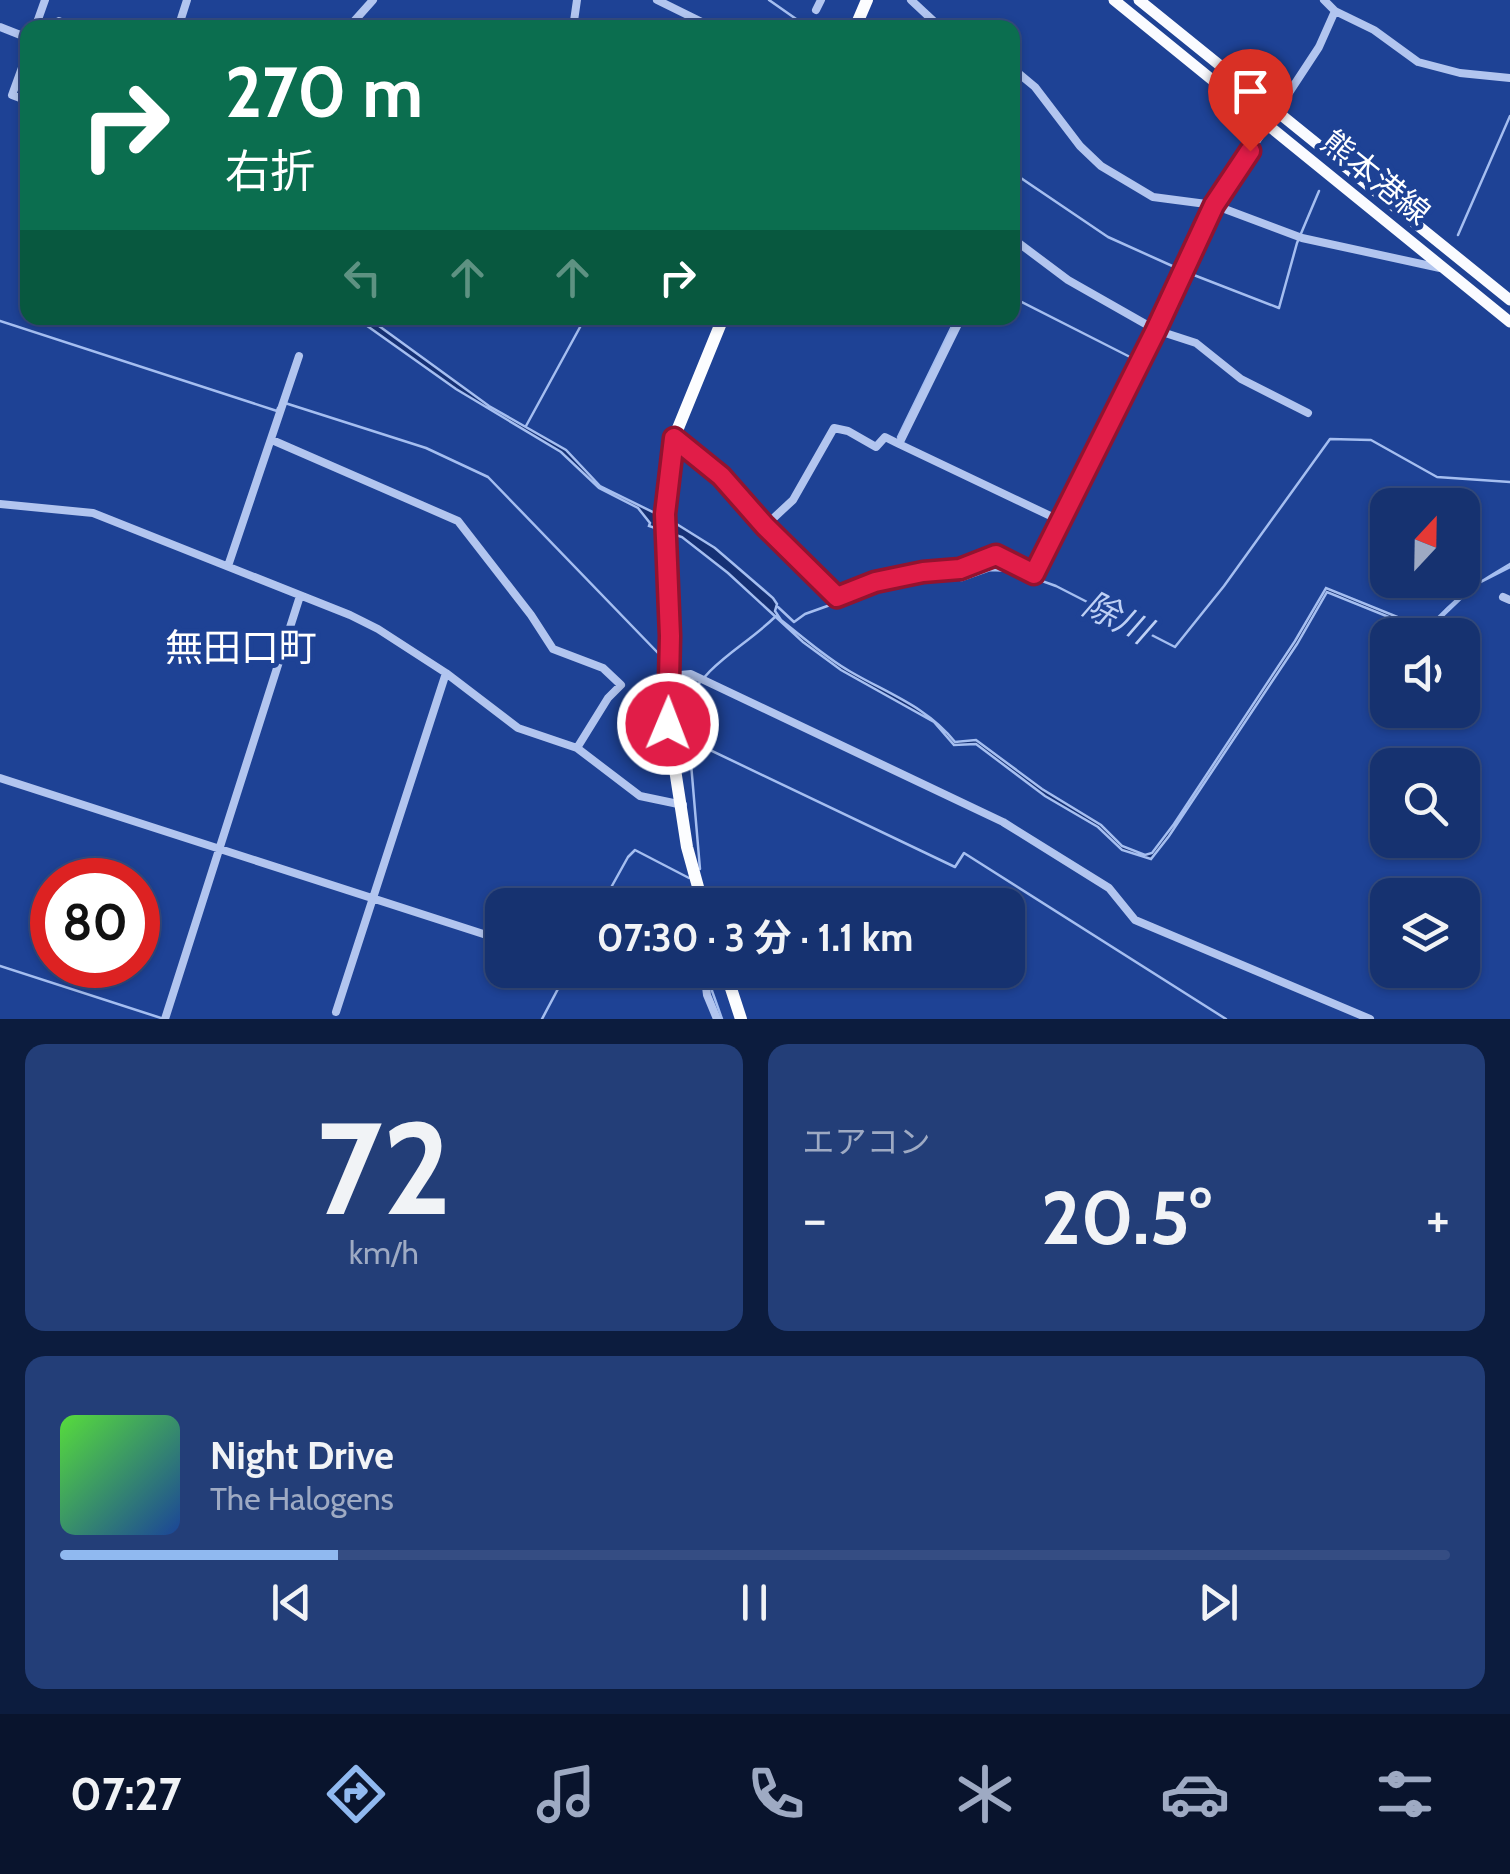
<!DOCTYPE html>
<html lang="ja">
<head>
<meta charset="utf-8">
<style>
	body { margin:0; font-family:Cabin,"Noto Sans JP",sans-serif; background:#233e78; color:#f1f3f6; height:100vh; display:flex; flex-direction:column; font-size:38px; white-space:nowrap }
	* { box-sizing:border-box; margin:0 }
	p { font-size:32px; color:#9eaac3 }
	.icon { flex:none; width:55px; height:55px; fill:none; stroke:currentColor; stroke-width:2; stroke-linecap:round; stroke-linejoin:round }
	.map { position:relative; height:1019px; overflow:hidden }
	.sheet { display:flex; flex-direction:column; gap:25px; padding:25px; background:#0c1c3e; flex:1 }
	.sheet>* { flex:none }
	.guide { position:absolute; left:20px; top:20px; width:1000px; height:305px; border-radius:20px; box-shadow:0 2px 8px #0004,0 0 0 2px #354d83; background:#0b6e4f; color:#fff; overflow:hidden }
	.needle { width:65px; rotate:22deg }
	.buttons { position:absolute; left:1370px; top:488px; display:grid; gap:20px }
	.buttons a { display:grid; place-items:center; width:110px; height:110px; border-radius:20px; background:#163270; box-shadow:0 2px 8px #0004,0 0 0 2px #354d83; font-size:50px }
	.speed { position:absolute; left:30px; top:858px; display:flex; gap:20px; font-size:50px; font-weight:700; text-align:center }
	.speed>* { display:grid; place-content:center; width:130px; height:130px; border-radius:50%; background:#163270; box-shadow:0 2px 8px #0004,0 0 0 2px #354d83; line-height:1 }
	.speed .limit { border:15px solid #d22; background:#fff; color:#111 }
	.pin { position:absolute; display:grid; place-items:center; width:85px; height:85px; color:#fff; margin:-102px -42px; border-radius:50% 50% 50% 0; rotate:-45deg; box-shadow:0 0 10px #0007 }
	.pin .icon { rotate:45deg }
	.me { position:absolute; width:110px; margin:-55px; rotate:1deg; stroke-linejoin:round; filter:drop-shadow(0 0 8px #0008) }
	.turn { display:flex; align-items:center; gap:35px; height:210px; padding:0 40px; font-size:45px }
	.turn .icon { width:130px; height:130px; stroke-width:2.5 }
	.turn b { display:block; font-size:70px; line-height:85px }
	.lanes { display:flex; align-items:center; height:95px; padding:0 40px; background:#0003; justify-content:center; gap:50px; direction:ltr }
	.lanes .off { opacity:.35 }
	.big { font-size:75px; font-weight:700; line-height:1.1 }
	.sheet .widget { flex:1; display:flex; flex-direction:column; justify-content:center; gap:15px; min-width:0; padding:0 35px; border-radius:20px; background:#233e78 }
	.sheet .dial { align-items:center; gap:0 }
	.dial b { font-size:130px; line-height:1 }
	.song { display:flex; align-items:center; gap:30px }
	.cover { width:120px; height:120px; border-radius:15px; background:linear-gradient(135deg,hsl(110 70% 55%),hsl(220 70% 35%)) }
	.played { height:10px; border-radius:5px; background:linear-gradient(90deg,#90b9f0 20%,#354d83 20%) }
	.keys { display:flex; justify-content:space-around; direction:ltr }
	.heat { display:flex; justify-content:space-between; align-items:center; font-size:55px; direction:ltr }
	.sheet .tiles { flex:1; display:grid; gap:25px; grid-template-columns:1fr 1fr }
	.widget:last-child { grid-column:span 2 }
	.trip { position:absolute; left:485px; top:888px; width:540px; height:100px; border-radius:20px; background:#163270; box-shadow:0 2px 8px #0004,0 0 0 2px #354d83; font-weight:700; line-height:100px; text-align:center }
	.dock { display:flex; height:160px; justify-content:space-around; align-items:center; background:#09142d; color:#9eaac3 }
	.dock .icon { width:70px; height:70px }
	.dock .current { color:#90b9f0 }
	.dock b { font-size:45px; color:#f1f3f6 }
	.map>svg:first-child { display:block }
	.water { fill:#153074; stroke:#a5bef0; stroke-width:2.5 }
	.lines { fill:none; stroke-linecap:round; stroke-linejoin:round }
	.stream { stroke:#a5bef0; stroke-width:2.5 }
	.minor { stroke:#b2c5ef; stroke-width:8 }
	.primary { stroke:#fafbff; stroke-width:11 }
	.trunk { stroke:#fcfdff; stroke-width:12 }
	.route-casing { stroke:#92132f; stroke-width:25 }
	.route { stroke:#e11d48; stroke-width:18 }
	.labels { text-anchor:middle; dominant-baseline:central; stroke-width:10; stroke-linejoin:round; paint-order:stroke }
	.street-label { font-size:32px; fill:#fff; stroke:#1e4295 }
	.water-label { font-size:35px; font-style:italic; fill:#bed0f5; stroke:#1e4295 }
	.quarter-label { font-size:38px; fill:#fff; stroke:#1e4295 }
</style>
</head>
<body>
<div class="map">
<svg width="1510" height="1019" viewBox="0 0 1510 1019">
	<rect width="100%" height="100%" fill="#1e4295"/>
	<path class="water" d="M356,318h12l121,88 77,44 34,36 75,37 40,25 58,50 4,6 -2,7 6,9c23,18 45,38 70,52 38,22 76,35 104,70l21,-2 66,49 59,36 21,21 23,9 7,-2 22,-29 121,-183 31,-53 101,41c31,-34 44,-42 83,-65v3l-35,18 -49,47 -99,-40 -30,52 -128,192 -18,23 -29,-9 -24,-23 -53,-31 -69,-52 -22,1 -20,-23 -93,-52 -38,-28 -75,-69 -46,-36 -33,-11 1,-3 -12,-15 -39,-20 -38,-36 -105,-63z"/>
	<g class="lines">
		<path class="stream" d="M769,0l40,28
			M1012,172l96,65 71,32
			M1458,235l52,-119
			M1186,272l93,36 18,-65 22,-52
			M1012,297l122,62
			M0,321l277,90 1,-3
			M285,403l141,45 62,29 171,177
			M526,426l59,-108
			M898,437l58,-119
			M918,576l44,4 28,-10 24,1 42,15 119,61 49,-61 106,-147 41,1 66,37 73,5
			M778,607l16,15 11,-8 95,-34
			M689,740l266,127 9,-14 262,166
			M700,869l-11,-129 -8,-29c27,-51 60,-61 95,-95
			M603,902l25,-45 7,-7 54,28
			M0,966l164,53
			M710,970l1,18 11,31
			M542,1019l26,-49"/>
		<path class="minor" d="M657,0l57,28
			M911,0l30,28
			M1324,0l11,11 39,19 44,32 42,11 50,5
			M816,10l5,-10
			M575,24l21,4
			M0,27l28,11
			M35,28l10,-28
			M49,28l10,-7 14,7
			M178,28l9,-28
			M348,28l25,-28
			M573,28l4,-28
			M28,51l-16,44 16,6
			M1012,68l23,19 45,59 21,20 52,31 61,8 88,33 138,30
			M1277,111l42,-64 16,-36
			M1012,238l56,42 88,50 40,13 45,36 67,34
			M674,438l47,37 44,51 72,71 38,-15 48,-10 37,-3 36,-14 38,19 122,-244 58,-125 54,-81
			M272,440l186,81 73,94 22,34 50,19 18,17 -13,13 -31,50
			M899,444l162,77
			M0,504l93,9 257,102 28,14 68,44 72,55 59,20 63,48 43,9
			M765,526l28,-26 41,-72 14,3 28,16 9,-10 14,7 62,-126
			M228,566l71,-210
			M1503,597l7,3
			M669,676l22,-2 312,148 106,66 26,32 235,99
			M0,778l502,162
			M570,905l11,-11 28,11
			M704,970l3,25 10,24
			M336,1012l110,-339
			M165,1019l135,-423"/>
		<path class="primary" d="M1114,0l396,322
			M1139,0l371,300"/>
		<path class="trunk" d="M855,28l12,-28
			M703,905l-16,-58 -19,-123 -2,-238 8,-48 49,-120
			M725,970l16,49"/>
	</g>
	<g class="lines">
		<defs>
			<path id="route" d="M668,724l2,-88 -5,-122 9,-76 47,38 44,50 72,71 38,-15 48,-10 37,-3 36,-14 38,19 122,-244 58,-125 36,-54"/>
		</defs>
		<use href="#route" class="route-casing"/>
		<use href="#route" class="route"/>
	</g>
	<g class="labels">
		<g class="street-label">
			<text transform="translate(1376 177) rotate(39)">熊本港線</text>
		</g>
		<g class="water-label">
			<text transform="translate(1117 617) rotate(27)">除川</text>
		</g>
		<g class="quarter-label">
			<text x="241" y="647">無田口町</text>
		</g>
	</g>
</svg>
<div class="buttons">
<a><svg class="needle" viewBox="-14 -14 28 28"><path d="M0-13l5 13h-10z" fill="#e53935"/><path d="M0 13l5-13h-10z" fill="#9eaac3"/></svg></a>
<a><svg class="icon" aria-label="sound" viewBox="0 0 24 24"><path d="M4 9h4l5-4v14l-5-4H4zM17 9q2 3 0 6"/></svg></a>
<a><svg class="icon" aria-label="search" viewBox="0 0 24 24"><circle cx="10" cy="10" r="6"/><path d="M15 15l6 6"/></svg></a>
<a><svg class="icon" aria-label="layers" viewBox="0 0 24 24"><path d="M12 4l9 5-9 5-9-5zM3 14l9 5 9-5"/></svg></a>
</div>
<div class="speed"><div class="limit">80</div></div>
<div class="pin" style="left:1250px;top:151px;background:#d93025"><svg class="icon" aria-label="arrive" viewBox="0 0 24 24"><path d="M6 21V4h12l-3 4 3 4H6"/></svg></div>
<svg class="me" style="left:668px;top:724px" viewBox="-20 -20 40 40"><circle r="17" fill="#e11d48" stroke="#fff" stroke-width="3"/><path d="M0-11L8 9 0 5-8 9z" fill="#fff"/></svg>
<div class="trip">07:30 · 3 分 · 1.1 km</div>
<div class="guide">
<div class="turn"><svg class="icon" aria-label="right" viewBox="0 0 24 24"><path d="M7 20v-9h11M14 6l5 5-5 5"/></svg><div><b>270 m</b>右折</div></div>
<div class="lanes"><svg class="icon off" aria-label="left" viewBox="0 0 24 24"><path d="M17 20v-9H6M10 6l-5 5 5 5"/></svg><svg class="icon off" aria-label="ahead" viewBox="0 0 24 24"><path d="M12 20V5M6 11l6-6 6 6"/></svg><svg class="icon off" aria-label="ahead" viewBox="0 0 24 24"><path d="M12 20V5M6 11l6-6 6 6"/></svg><svg class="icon" aria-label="right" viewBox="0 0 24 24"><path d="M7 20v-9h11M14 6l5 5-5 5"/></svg></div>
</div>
</div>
<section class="sheet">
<div class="tiles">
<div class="widget dial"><b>72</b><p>km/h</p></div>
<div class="widget"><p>エアコン</p>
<div class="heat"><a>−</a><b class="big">20.5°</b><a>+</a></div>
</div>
<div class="widget">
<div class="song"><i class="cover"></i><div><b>Night Drive</b><p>The Halogens</p></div></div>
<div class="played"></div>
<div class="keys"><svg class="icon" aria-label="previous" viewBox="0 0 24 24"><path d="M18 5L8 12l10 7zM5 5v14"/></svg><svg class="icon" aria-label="pause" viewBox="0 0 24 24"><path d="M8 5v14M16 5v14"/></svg><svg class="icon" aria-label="next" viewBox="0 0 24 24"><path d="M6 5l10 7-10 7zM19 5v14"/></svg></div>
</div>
</div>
</section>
<nav class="dock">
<b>07:27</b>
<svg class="icon current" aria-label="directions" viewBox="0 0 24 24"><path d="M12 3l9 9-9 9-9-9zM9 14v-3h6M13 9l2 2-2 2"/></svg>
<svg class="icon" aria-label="music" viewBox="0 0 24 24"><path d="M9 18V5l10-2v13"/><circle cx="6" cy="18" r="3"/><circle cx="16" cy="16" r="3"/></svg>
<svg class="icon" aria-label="phone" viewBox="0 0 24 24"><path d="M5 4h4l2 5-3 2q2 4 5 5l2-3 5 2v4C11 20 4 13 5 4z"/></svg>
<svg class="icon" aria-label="climate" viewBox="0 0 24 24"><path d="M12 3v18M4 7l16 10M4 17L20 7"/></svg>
<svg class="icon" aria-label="car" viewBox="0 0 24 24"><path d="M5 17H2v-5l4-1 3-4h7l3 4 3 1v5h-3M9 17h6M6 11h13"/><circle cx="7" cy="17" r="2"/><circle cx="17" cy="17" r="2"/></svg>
<svg class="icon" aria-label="filters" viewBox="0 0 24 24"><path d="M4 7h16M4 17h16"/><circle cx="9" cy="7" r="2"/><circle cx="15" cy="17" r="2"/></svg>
</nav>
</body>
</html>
